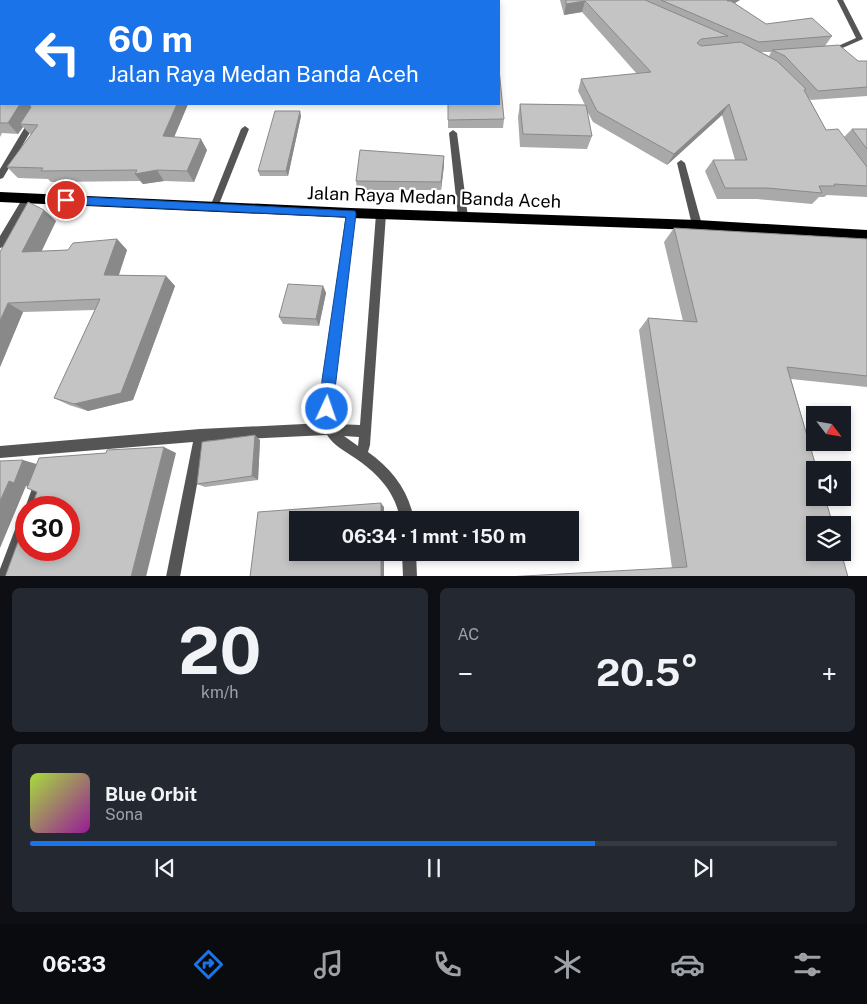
<!DOCTYPE html>
<html lang="id">
<head>
<meta charset="utf-8">
<style>
	body { margin:0; font-family:"Public Sans",sans-serif; background:#242831; color:#f1f3f6; height:100vh; display:flex; flex-direction:column; font-size:19px; white-space:nowrap }
	* { box-sizing:border-box; margin:0 }
	p { font-size:16px; color:#9ea1a6 }
	.icon { flex:none; width:28px; height:28px; fill:none; stroke:currentColor; stroke-width:2; stroke-linecap:round; stroke-linejoin:round }
	.map { position:relative; height:576px; overflow:hidden }
	.details { display:flex; flex-direction:column; gap:12px; padding:12px; background:#0d0f14; flex:1 }
	.details>* { flex:none }
	.top-card { position:absolute; left:0px; top:0px; width:500px; height:105px; box-shadow:0 2px 8px #0003; background:#1a73e8; color:#fff; overflow:hidden }
	.needle { width:32px; rotate:121deg }
	.fabs { position:absolute; left:806px; top:406px; display:grid; gap:10px }
	.fabs a { display:grid; place-items:center; width:45px; height:45px; border-radius:0px; background:#171b24; box-shadow:0 2px 8px #0003; font-size:25px }
	.speed { position:absolute; left:15px; top:496px; display:flex; gap:10px; font-size:25px; font-weight:700; text-align:center }
	.speed>* { display:grid; place-content:center; width:65px; height:65px; border-radius:50%; background:#171b24; box-shadow:0 2px 8px #0003; line-height:1 }
	.speed .limit { border:8px solid #d22; background:#fff; color:#111 }
	.pin { position:absolute; display:grid; place-items:center; width:42px; height:42px; color:#fff; margin:-21px; border:2px solid #fff; border-radius:50%; box-shadow:0 1px 5px #0007 }
	.me { position:absolute; width:55px; margin:-28px; rotate:3deg; stroke-linejoin:round; filter:drop-shadow(0 0 4px #0008) }
	.turn { display:flex; align-items:center; gap:18px; height:105px; padding:0 25px; font-size:22px }
	.turn .icon { width:65px; height:65px; stroke-width:2.5 }
	.turn b { display:block; font-size:35px; line-height:42px }
	.big { font-size:38px; font-weight:700; line-height:1.1 }
	.details .card { flex:1; display:flex; flex-direction:column; justify-content:center; gap:8px; min-width:0; padding:0 18px; border-radius:8px; background:#242831 }
	.details .dial { align-items:center; gap:0 }
	.dial b { font-size:65px; line-height:1 }
	.song { display:flex; align-items:center; gap:15px }
	.cover { width:60px; height:60px; border-radius:8px; background:linear-gradient(135deg,hsl(80 70% 55%),hsl(300 70% 35%)) }
	.played { height:5px; border-radius:2px; background:linear-gradient(90deg,#1a73e8 70%,#363941 70%) }
	.keys { display:flex; justify-content:space-around; direction:ltr }
	.heat { display:flex; justify-content:space-between; align-items:center; font-size:28px; direction:ltr }
	.details .tiles { flex:1; display:grid; gap:12px; grid-template-columns:1fr 1fr }
	.card:last-child { grid-column:span 2 }
	.trip { position:absolute; left:289px; top:511px; width:290px; height:50px; border-radius:0px; background:#171b24; box-shadow:0 2px 8px #0003; font-weight:700; line-height:50px; text-align:center }
	.tab-bar { display:flex; height:80px; justify-content:space-around; align-items:center; background:#090b0e; color:#9ea1a6 }
	.tab-bar .icon { width:35px; height:35px }
	.tab-bar .current { color:#1a73e8 }
	.tab-bar b { font-size:22px; color:#f1f3f6 }
	.map>svg:first-child { display:block }
	.lines { fill:none; stroke-linecap:round; stroke-linejoin:round }
	.lane { fill:#555; fill-rule:evenodd }
	.street { fill:#555; fill-rule:evenodd }
	.highway { fill:#000; fill-rule:evenodd }
	.wall { fill:#a9a9a9; fill-rule:evenodd }
	.shaded-wall { fill:#898989 }
	.building { fill:#c4c4c4; stroke:#898989 }
	.route { fill:#1a73e8; stroke:#114b97 }
	.labels { text-anchor:middle; dominant-baseline:central; stroke-width:4.5; stroke-linejoin:round; paint-order:stroke }
	.street-label { font-size:18px; fill:#000; stroke:#fff }
</style>
</head>
<body>
<div class="map">
<svg width="867" height="577" viewBox="0 0 867 577">
	<rect width="100%" height="100%" fill="#fff"/>
	<g class="lines">
		<path class="lane" d="M681,160l4,3 17,62 -5,4 -5,-4 -15,-62z"/>
		<path class="street" d="M837,0h6l20,39 -32,14 -2,-1v-2l27,-12z
			M34,116l4,3 -35,59 -3,1v-10l31,-52z
			M245,126l4,3 -31,78 -1,2h-6l-1,-2 31,-78z
			M453,130l4,3 11,84 -5,3 -5,-3 -9,-84z
			M27,195l4,3 -28,49 -3,1v-12l24,-40z
			M351,210l5,3 -20,147 -2,31 2,33 24,1 16,-211 5,-3 5,3 -16,231 -2,7c24,17 41,39 46,68h-14c-4,-28 -23,-47 -45,-62 -10,-7 -21,-12 -28,-23l-122,6 -25,136h-14l27,-135 -193,16v-12l200,-17 124,-6 -1,-32 3,-31 20,-147zM344,436l15,1 -1,9z
			M38,481l4,2 2,4 -6,21h-12v4l-1,-4 9,-25z
			M26,512v24l-15,41h-11v-8l19,-50 2,-5z
			M402,552h14l1,25h-14z"/>
		<path class="highway" d="M0,192l351,16 346,12 170,10v10l-170,-10 -346,-12 -351,-16z"/>
	</g>
	<path class="wall" d="M560,0h180l-6,3 32,21 66,12 -7,10 33,15h9v35l-56,4 -2,-2 17,32 18,7 8,-8h15v68l-40,-2 -3,2h-5l-7,7 -55,-5h-40l-12,-28 8,-11h22l-13,-45 -55,50 -74,-43 -7,-13 6,27 -5,13 -67,-2 -2,-30 2,-13 65,1 -7,-14 3,-12 56,-5 -55,-62 -18,3zM761,52h10l-2,4z
		M0,99l188,5 -14,33 33,13 -13,32 -30,-1 -21,3 -3,-3 -89,1 -3,-3 -30,-1 -11,-11 24,-32 -8,-8 -5,7 -16,-1 -2,4z
		M448,104l56,15 -1,9h-55z
		M301,116l-13,60h-28l-2,-5z
		M444,156v9l-3,25h-84l-1,-9z
		M44,210l12,11 -15,30 27,-1 49,-11 10,11 -8,25 47,1 9,10 -42,114 -45,11 -19,-6 -15,-7 41,-88 -72,2 -23,55v-115z
		M674,228l193,11v148l-76,-8 57,198 -176,-9 -33,-238 9,-12 35,3 -19,-79z
		M323,286l3,7 -7,33 -36,-2 -4,-7z
		M260,440l-2,40 -53,7 -8,-3z"/>
	<path class="shaded-wall" d="M0,0h12l-12,1z
		M728,0h12l-19,12z
		M585,1l-3,11 -18,3 2,-11z
		M20,104h9l7,8 -16,12 3,3 -5,7 -10,-11z
		M177,104h11l-18,43 -7,-11z
		M729,104l-7,11 -55,50 7,-11z
		M300,111l1,5 -13,60 -2,-5z
		M201,139l6,11 -13,32 -7,-11z
		M444,156v9l-3,25v-8z
		M157,170l7,11 -21,3 -8,-10z
		M44,210l12,11 -20,42 -14,-11z
		M117,239l10,11 -12,36 -11,-11z
		M166,276l9,10 -42,114 -45,11 -14,-7z
		M323,286l3,7 -7,33 -3,-7z
		M8,303l15,9 -23,55v-46z
		M255,435l5,5 -2,40 -6,-4z
		M164,447l12,6 -30,124h-15z
		M23,460l17,5 -9,22 -5,-1 -26,62v-47l9,-20z
		M381,503l3,4v13h-3z
		M381,552h3v25h-3z"/>
	<path class="building" d="M109,0h40v1h-41z
		M566,0h79l83,36 -27,3 -4,4 4,3 40,-4 36,19 29,28 -2,1 22,40 12,-1 29,38v19l-33,-2 1,2h-16l3,7 -55,-5h-42l-12,-28h34l-18,-56 -55,50 -77,-43 -16,-32 70,-7 -66,-71 -19,3z
		M661,0h67l-1,1h4l35,23 46,-6 20,18 -73,6z
		M839,45l19,16h9v26l-49,4 -33,-35 -13,-6z
		M499,69l5,50 -56,1v-16h51z
		M0,99h1v5h19l-12,19h-8z
		M29,104h148l-14,32 38,3 -14,32 -30,-1 -22,4 2,-4 -96,1 2,-3 -36,-1 31,-42 -18,-1 11,-17z
		M520,104l66,1 6,31 -69,-2z
		M275,111h25l-14,60h-28z
		M852,129h15v20z
		M360,150l84,6 -3,26 -85,-1z
		M28,202l16,8 -22,42 46,-2 5,-7 44,-4 -13,36 62,1 -45,117 -47,11 -20,-6 46,-99 -92,4 -8,18v-69z
		M674,228l193,11v137l-80,-9 30,103h-2v28h10l8,27h-18v27h26l7,25h-342l181,-10 -39,-249 49,4z
		M288,284l35,2 -7,33 -37,-2z
		M255,435l-3,41 -55,8 5,-42z
		M164,447l-33,130h-126l21,-57v30h43v-42h-38l6,-16 -10,-4 12,-30 67,-5 1,-3z
		M23,460l-9,23 -5,-2 -9,20v-40z
		M381,503v17h-83v32h83v25h-131l8,-65z"/>
	<path class="route" d="M66,196l289,15 1,3 -24,200 -5,2 -4,-2 -2,-5 1,-29 24,-163 -280,-13 -5,-4z"/>
	<g class="labels">
		<g class="street-label">
			<text transform="translate(434 197) rotate(2)">Jalan Raya Medan Banda Aceh</text>
		</g>
	</g>
</svg>
<div class="fabs">
<a><svg class="needle" viewBox="-14 -14 28 28"><path d="M0-13l5 13h-10z" fill="#e53935"/><path d="M0 13l5-13h-10z" fill="#9ea1a6"/></svg></a>
<a><svg class="icon" aria-label="sound" viewBox="0 0 24 24"><path d="M4 9h4l5-4v14l-5-4H4zM17 9q2 3 0 6"/></svg></a>
<a><svg class="icon" aria-label="layers" viewBox="0 0 24 24"><path d="M12 4l9 5-9 5-9-5zM3 14l9 5 9-5"/></svg></a>
</div>
<div class="speed"><div class="limit">30</div></div>
<div class="pin" style="left:66px;top:200px;background:#d93025"><svg class="icon" aria-label="arrive" viewBox="0 0 24 24"><path d="M6 21V4h12l-3 4 3 4H6"/></svg></div>
<svg class="me" style="left:327px;top:409px" viewBox="-20 -20 40 40"><circle r="17" fill="#1a73e8" stroke="#fff" stroke-width="3"/><path d="M0-11L8 9 0 5-8 9z" fill="#fff"/></svg>
<div class="trip">06:34 · 1 mnt · 150 m</div>
<div class="top-card">
<div class="turn"><svg class="icon" aria-label="left" viewBox="0 0 24 24"><path d="M17 20v-9H6M10 6l-5 5 5 5"/></svg><div><b>60 m</b>Jalan Raya Medan Banda Aceh</div></div>
</div>
</div>
<section class="details">
<div class="tiles">
<div class="card dial"><b>20</b><p>km/h</p></div>
<div class="card"><p>AC</p>
<div class="heat"><a>−</a><b class="big">20.5°</b><a>+</a></div>
</div>
<div class="card">
<div class="song"><i class="cover"></i><div><b>Blue Orbit</b><p>Sona</p></div></div>
<div class="played"></div>
<div class="keys"><svg class="icon" aria-label="previous" viewBox="0 0 24 24"><path d="M18 5L8 12l10 7zM5 5v14"/></svg><svg class="icon" aria-label="pause" viewBox="0 0 24 24"><path d="M8 5v14M16 5v14"/></svg><svg class="icon" aria-label="next" viewBox="0 0 24 24"><path d="M6 5l10 7-10 7zM19 5v14"/></svg></div>
</div>
</div>
</section>
<nav class="tab-bar">
<b>06:33</b>
<svg class="icon current" aria-label="directions" viewBox="0 0 24 24"><path d="M12 3l9 9-9 9-9-9zM9 14v-3h6M13 9l2 2-2 2"/></svg>
<svg class="icon" aria-label="music" viewBox="0 0 24 24"><path d="M9 18V5l10-2v13"/><circle cx="6" cy="18" r="3"/><circle cx="16" cy="16" r="3"/></svg>
<svg class="icon" aria-label="phone" viewBox="0 0 24 24"><path d="M5 4h4l2 5-3 2q2 4 5 5l2-3 5 2v4C11 20 4 13 5 4z"/></svg>
<svg class="icon" aria-label="climate" viewBox="0 0 24 24"><path d="M12 3v18M4 7l16 10M4 17L20 7"/></svg>
<svg class="icon" aria-label="car" viewBox="0 0 24 24"><path d="M5 17H2v-5l4-1 3-4h7l3 4 3 1v5h-3M9 17h6M6 11h13"/><circle cx="7" cy="17" r="2"/><circle cx="17" cy="17" r="2"/></svg>
<svg class="icon" aria-label="filters" viewBox="0 0 24 24"><path d="M4 7h16M4 17h16"/><circle cx="9" cy="7" r="2"/><circle cx="15" cy="17" r="2"/></svg>
</nav>
</body>
</html>
